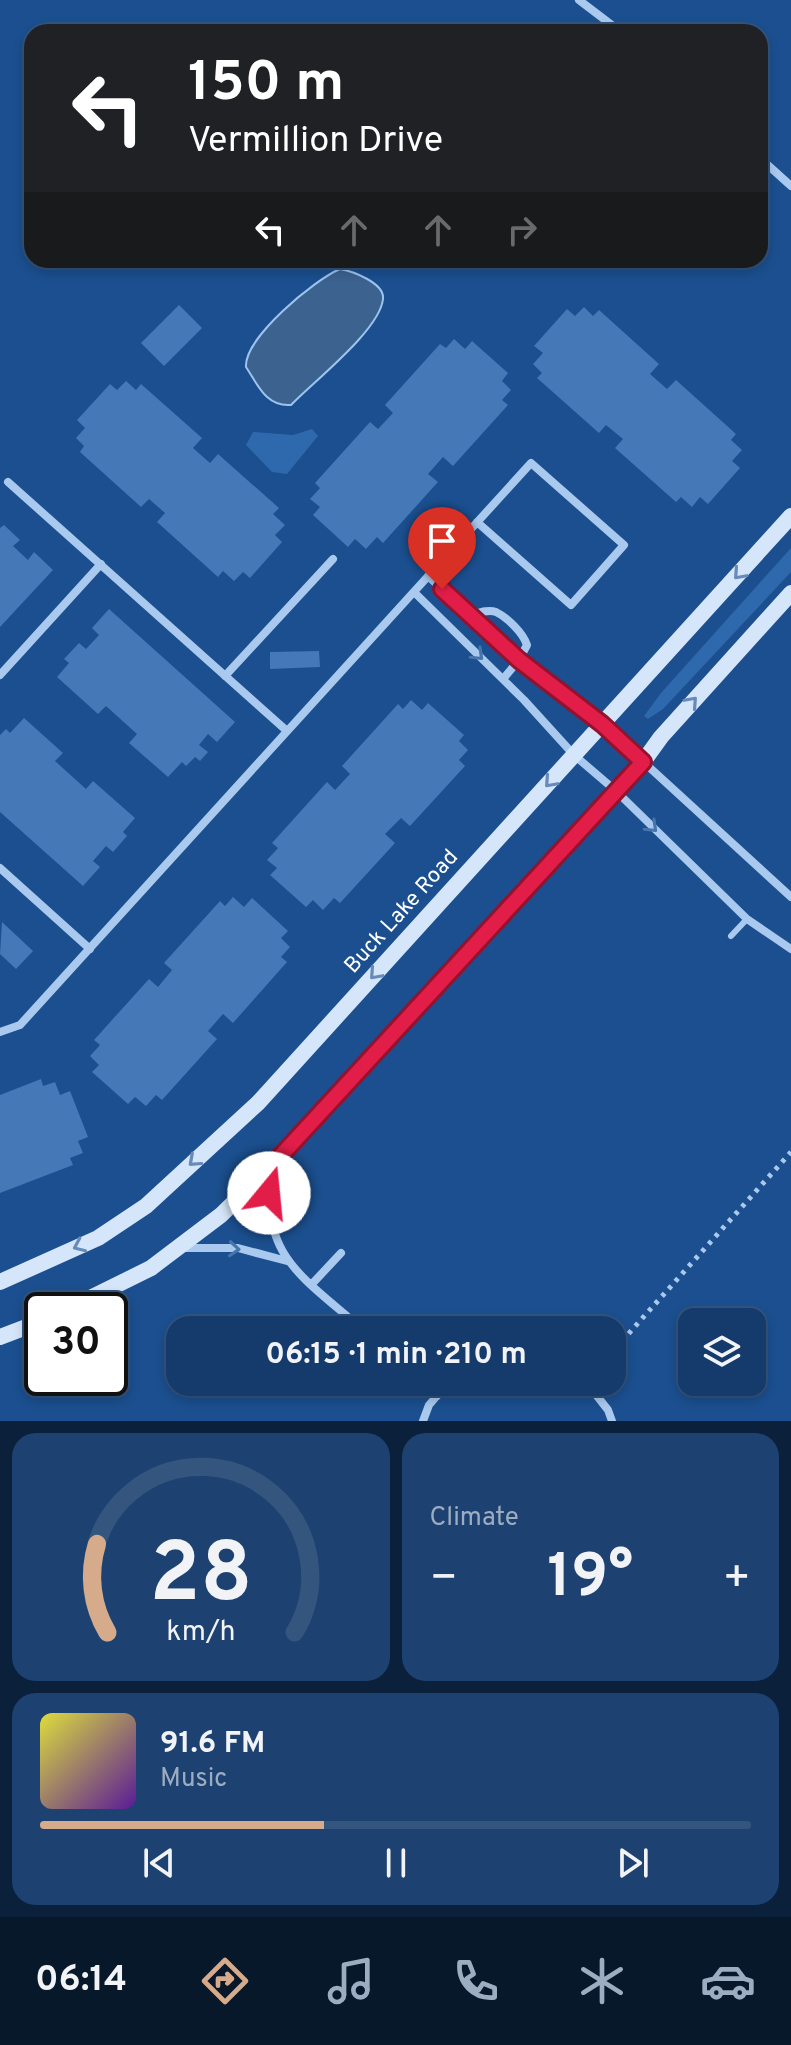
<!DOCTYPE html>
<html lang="en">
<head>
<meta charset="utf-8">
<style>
	body { margin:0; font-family:Overpass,sans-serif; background:#1d4271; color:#f1f3f6; height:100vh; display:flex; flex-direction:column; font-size:30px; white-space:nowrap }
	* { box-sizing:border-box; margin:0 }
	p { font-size:26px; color:#9dadc1 }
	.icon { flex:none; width:44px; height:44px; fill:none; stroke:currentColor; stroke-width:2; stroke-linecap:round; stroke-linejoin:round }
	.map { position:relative; height:1421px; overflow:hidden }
	.panel { display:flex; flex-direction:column; gap:12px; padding:12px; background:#0b203b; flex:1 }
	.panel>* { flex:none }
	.top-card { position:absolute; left:24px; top:24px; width:744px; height:244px; border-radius:24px; box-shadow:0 4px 12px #0003,0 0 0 2px #33557e; background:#202124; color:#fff; overflow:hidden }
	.buttons { position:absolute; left:678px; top:1308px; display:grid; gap:16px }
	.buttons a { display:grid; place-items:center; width:88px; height:88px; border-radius:16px; background:#143b6b; box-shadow:0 4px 12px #0003,0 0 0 2px #33557e; font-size:40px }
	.speed { position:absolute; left:24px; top:1292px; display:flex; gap:16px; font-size:40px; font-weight:700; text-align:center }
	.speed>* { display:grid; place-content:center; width:104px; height:104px; border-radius:50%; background:#143b6b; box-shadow:0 4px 12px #0003,0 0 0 2px #33557e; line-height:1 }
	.speed .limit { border:4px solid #111; border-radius:12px; background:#fff; color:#111 }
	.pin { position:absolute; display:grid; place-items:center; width:68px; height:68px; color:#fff; margin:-82px -34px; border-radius:50% 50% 50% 0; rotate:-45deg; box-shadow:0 0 8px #0007 }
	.pin .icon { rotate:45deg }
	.me { position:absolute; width:88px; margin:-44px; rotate:17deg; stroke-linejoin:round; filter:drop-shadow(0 0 6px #0008) }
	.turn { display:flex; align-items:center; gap:28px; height:168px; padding:0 32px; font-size:36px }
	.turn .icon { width:104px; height:104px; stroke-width:2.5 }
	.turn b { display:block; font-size:56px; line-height:68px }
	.lanes { display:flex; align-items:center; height:76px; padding:0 32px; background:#0003; justify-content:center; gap:40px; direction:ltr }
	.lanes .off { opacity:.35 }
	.big { font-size:60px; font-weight:700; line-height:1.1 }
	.panel .widget { flex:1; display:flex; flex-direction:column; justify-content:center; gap:12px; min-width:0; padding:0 28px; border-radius:24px; background:#1d4271 }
	.panel .dial { align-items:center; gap:0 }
	.dial svg { height:208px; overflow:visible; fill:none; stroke:#33557e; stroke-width:7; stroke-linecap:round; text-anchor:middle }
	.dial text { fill:#f1f3f6; stroke:none }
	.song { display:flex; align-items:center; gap:24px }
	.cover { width:96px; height:96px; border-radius:12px; background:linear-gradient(135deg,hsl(60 70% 55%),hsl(270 70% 35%)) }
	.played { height:8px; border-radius:4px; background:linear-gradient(90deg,#d6ab8b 40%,#33557e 40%) }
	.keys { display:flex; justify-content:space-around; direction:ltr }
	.heat { display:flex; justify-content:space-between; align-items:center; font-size:44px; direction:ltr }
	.panel .tiles { flex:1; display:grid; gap:12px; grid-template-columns:1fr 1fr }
	.widget:last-child { grid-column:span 2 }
	.trip { position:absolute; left:166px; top:1316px; width:460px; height:80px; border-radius:24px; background:#143b6b; box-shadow:0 4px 12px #0003,0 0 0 2px #33557e; font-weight:700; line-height:80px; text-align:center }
	.tabs { display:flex; height:128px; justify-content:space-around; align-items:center; background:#08182b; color:#9dadc1 }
	.tabs .icon { width:56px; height:56px }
	.tabs .selected { color:#d6ab8b }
	.tabs b { font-size:36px; color:#f1f3f6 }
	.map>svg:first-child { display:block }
	.green { fill:#2e69ad }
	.water { fill:#3c6290; stroke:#9cc4f0; stroke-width:2 }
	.building { fill:#4478b7 }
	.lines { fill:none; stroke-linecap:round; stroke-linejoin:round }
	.path { stroke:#a9c9ee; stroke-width:5; stroke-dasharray:4 6; stroke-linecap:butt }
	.lane { stroke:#a9c9ee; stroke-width:6 }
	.street { stroke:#a9c9ee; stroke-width:8 }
	.secondary { stroke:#d6e6fa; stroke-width:16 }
	.oneway { stroke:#668bba }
	.oneway2 { stroke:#4674ac }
	.route-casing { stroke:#92132f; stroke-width:20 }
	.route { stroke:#e11d48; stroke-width:14 }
	.labels { text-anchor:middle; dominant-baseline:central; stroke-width:6; stroke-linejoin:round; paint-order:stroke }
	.street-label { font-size:22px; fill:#fff; stroke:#1b4f8f }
</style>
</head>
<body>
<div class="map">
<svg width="791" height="1421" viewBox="0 0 791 1421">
	<rect width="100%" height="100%" fill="#1b4f8f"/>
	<path class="green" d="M312,429l6,7 -31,38 -15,-2 -26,-27 7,-13 40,3z
		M791,548v24l-128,137 -15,10 -4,-3 17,-23z"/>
	<path class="water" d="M340,269c12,2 45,14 43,30 -3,31 -70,83 -92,106 -25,2 -33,-20 -45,-38 -2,-29 68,-87 94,-98z"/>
	<path class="building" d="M179,305l23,23 -38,38 -23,-23z
		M584,307l9,9 6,-6 60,54 -9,10 17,15 9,-9 60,54 -5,6 11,10 -10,11 8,7 -32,36 -8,-7 -8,10 -11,-10 -5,5 -61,-54 8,-9 -17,-14 -7,8 -62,-55 5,-5 -9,-9 10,-11 -9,-7 33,-37 8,7z
		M454,339l11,10 7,-8 36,32 -6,8 9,9 -9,10 6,5 -55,61 -10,-9 -15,17 10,8 -55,61 -6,-6 -11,12 -11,-10 -7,8 -35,-32 7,-8 -10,-8 10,-11 -5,-5 55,-61 8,7 15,-16 -8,-8 55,-61 6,4z
		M126,381l10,9 5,-6 61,54 -9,10 17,15 8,-9 61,54 -6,6 12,11 -10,10 7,7 -32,36 -7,-6 -9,9 -11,-10 -5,6 -61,-55 8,-9 -16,-14 -8,8 -61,-55 4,-6 -8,-8 9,-10 -8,-8 33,-36 7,6z
		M4,525l16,15 -7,6 15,14 6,-8 19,18 -53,57v-99z
		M109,609l126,113 -18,20 -9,-8 -9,11 9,7 -8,9 -5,-4 -9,9 -4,-4 -14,15 -39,-34 8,-9 -31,-28 -8,8 -41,-37 12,-14 -5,-4 15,-16 7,6 13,-14 -7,-7z
		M319,651l1,16 -50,2v-17z
		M411,700l11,10 6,-7 36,32 -5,6 9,9 -9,10 6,6 -55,60 -9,-8 -16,16 10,9 -55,60 -6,-5 -11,12 -10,-10 -7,7 -36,-32 7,-7 -10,-8 11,-12 -6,-5 55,-61 8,8 15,-16 -8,-8 56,-62 5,5z
		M24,718l39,35 -8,8 31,28 7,-8 42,37 -12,14 4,4 -14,16 -7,-6 -13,15 7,6 -17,19 -83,-74v-77l6,-6 4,4z
		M233,897l11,10 8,-9 36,33 -7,7 9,9 -9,10 6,5 -54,61 -10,-9 -15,17 9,8 -55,61 -6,-5 -10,11 -11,-9 -7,7 -36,-32 7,-7 -9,-9 10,-11 -6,-5 55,-61 9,8 14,-17 -8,-7 56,-62 5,5z
		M2,922l31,29 -17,18 -16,-15z
		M41,1079l2,7 12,-4 5,13 10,-4 18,46 -10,4 5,12 -13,5 3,7 -73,28v-98z"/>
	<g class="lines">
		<path class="path" d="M622,1341l169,-189"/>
		<path class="lane" d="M731,936l16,-17"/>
		<path class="street" d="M579,0l42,32
			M760,158l31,28
			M8,482l279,249
			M428,576l91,84 83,64 189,173
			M414,592l110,108 50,55 42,36 131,128 44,30
			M470,615c8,-2 18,-6 26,-3 12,6 27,21 31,33l-8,15 -16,19
			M0,675l101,-111
			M225,676l108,-117
			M0,868l90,81
			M0,1032l20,-7c170,-188 341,-375 511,-562l93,82 -53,60 -94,-83
			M273,1169c-16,87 32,109 90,161
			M183,1248h55l49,13
			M312,1284l29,-31
			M612,1352l2,-2
			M421,1382l16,14
			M586,1382l22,28 4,11
			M423,1421l6,-16 20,-23"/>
		<path class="secondary" d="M0,1282l98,-44 48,-32 112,-103 533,-587
			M66,1310l85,-42 70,-53 54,-53 368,-400 18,-25 130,-144
			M0,1337l42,-16"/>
	</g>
	<defs><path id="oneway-chevron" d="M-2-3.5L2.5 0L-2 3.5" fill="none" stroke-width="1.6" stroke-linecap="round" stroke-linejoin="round" transform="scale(2)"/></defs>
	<g class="oneway">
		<use href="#oneway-chevron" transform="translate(739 574) rotate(132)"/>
		<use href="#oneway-chevron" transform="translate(692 702) rotate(-48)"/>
		<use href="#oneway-chevron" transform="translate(550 782) rotate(132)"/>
		<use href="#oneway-chevron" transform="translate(375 974) rotate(132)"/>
		<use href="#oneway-chevron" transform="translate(194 1161) rotate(138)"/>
		<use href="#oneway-chevron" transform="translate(79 1246) rotate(156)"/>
	</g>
	<g class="oneway2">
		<use href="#oneway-chevron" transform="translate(478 655) rotate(44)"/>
		<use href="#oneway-chevron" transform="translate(652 827) rotate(44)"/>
		<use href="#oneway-chevron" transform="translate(234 1249) rotate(4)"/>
	</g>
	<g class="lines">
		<defs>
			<path id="route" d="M269,1193l6,-31 368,-400 -41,-38 -83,-64 -77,-71"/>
		</defs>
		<use href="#route" class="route-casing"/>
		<use href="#route" class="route"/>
	</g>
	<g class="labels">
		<g class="street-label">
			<text transform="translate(402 912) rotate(-48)">Buck Lake Road</text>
		</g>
	</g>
</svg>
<div class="buttons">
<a><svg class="icon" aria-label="layers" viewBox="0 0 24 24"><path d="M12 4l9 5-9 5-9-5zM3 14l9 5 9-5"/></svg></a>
</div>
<div class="speed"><div class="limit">30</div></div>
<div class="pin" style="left:442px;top:589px;background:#d93025"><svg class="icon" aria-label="arrive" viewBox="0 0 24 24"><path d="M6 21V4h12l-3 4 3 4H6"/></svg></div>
<svg class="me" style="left:269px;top:1193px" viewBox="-20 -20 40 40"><circle r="19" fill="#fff"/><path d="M0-13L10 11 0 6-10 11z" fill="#e11d48"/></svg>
<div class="trip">06:15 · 1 min · 210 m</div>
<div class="top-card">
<div class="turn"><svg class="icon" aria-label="left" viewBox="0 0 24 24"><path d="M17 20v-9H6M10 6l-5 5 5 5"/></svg><div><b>150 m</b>Vermillion Drive</div></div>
<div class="lanes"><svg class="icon" aria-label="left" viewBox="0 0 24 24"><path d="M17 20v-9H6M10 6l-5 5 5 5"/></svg><svg class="icon off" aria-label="ahead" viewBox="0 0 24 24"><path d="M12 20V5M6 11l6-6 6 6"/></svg><svg class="icon off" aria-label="ahead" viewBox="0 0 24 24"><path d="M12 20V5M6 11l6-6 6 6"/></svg><svg class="icon off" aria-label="right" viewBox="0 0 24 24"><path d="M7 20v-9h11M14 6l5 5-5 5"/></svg></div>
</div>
</div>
<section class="panel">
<div class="tiles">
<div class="widget dial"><svg viewBox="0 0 100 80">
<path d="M14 69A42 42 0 1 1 86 69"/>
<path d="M14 69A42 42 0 0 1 10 35" stroke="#d6ab8b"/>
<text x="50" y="56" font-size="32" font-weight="700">28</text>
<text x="50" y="72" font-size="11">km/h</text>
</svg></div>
<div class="widget"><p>Climate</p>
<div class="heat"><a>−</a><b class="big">19°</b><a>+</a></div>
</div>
<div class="widget">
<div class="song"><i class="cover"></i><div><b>91.6 FM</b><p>Music</p></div></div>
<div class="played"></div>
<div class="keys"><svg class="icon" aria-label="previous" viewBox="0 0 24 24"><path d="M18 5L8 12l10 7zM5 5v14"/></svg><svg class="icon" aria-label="pause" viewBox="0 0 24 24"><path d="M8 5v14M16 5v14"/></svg><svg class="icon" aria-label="next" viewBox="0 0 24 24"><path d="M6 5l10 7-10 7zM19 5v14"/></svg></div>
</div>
</div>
</section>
<nav class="tabs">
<b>06:14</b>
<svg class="icon selected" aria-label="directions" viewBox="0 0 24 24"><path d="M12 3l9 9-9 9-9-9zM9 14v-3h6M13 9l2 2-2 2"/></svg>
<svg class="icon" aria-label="music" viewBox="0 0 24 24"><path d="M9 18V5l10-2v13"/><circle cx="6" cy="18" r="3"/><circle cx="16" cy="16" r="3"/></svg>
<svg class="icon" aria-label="phone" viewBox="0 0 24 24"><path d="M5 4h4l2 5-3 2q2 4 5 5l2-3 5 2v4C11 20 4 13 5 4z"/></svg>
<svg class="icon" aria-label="climate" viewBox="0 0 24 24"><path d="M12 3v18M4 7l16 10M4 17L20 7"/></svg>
<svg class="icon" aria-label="car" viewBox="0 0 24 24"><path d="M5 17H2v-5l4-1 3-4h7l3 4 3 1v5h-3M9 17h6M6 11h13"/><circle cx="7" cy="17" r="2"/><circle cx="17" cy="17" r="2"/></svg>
</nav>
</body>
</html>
